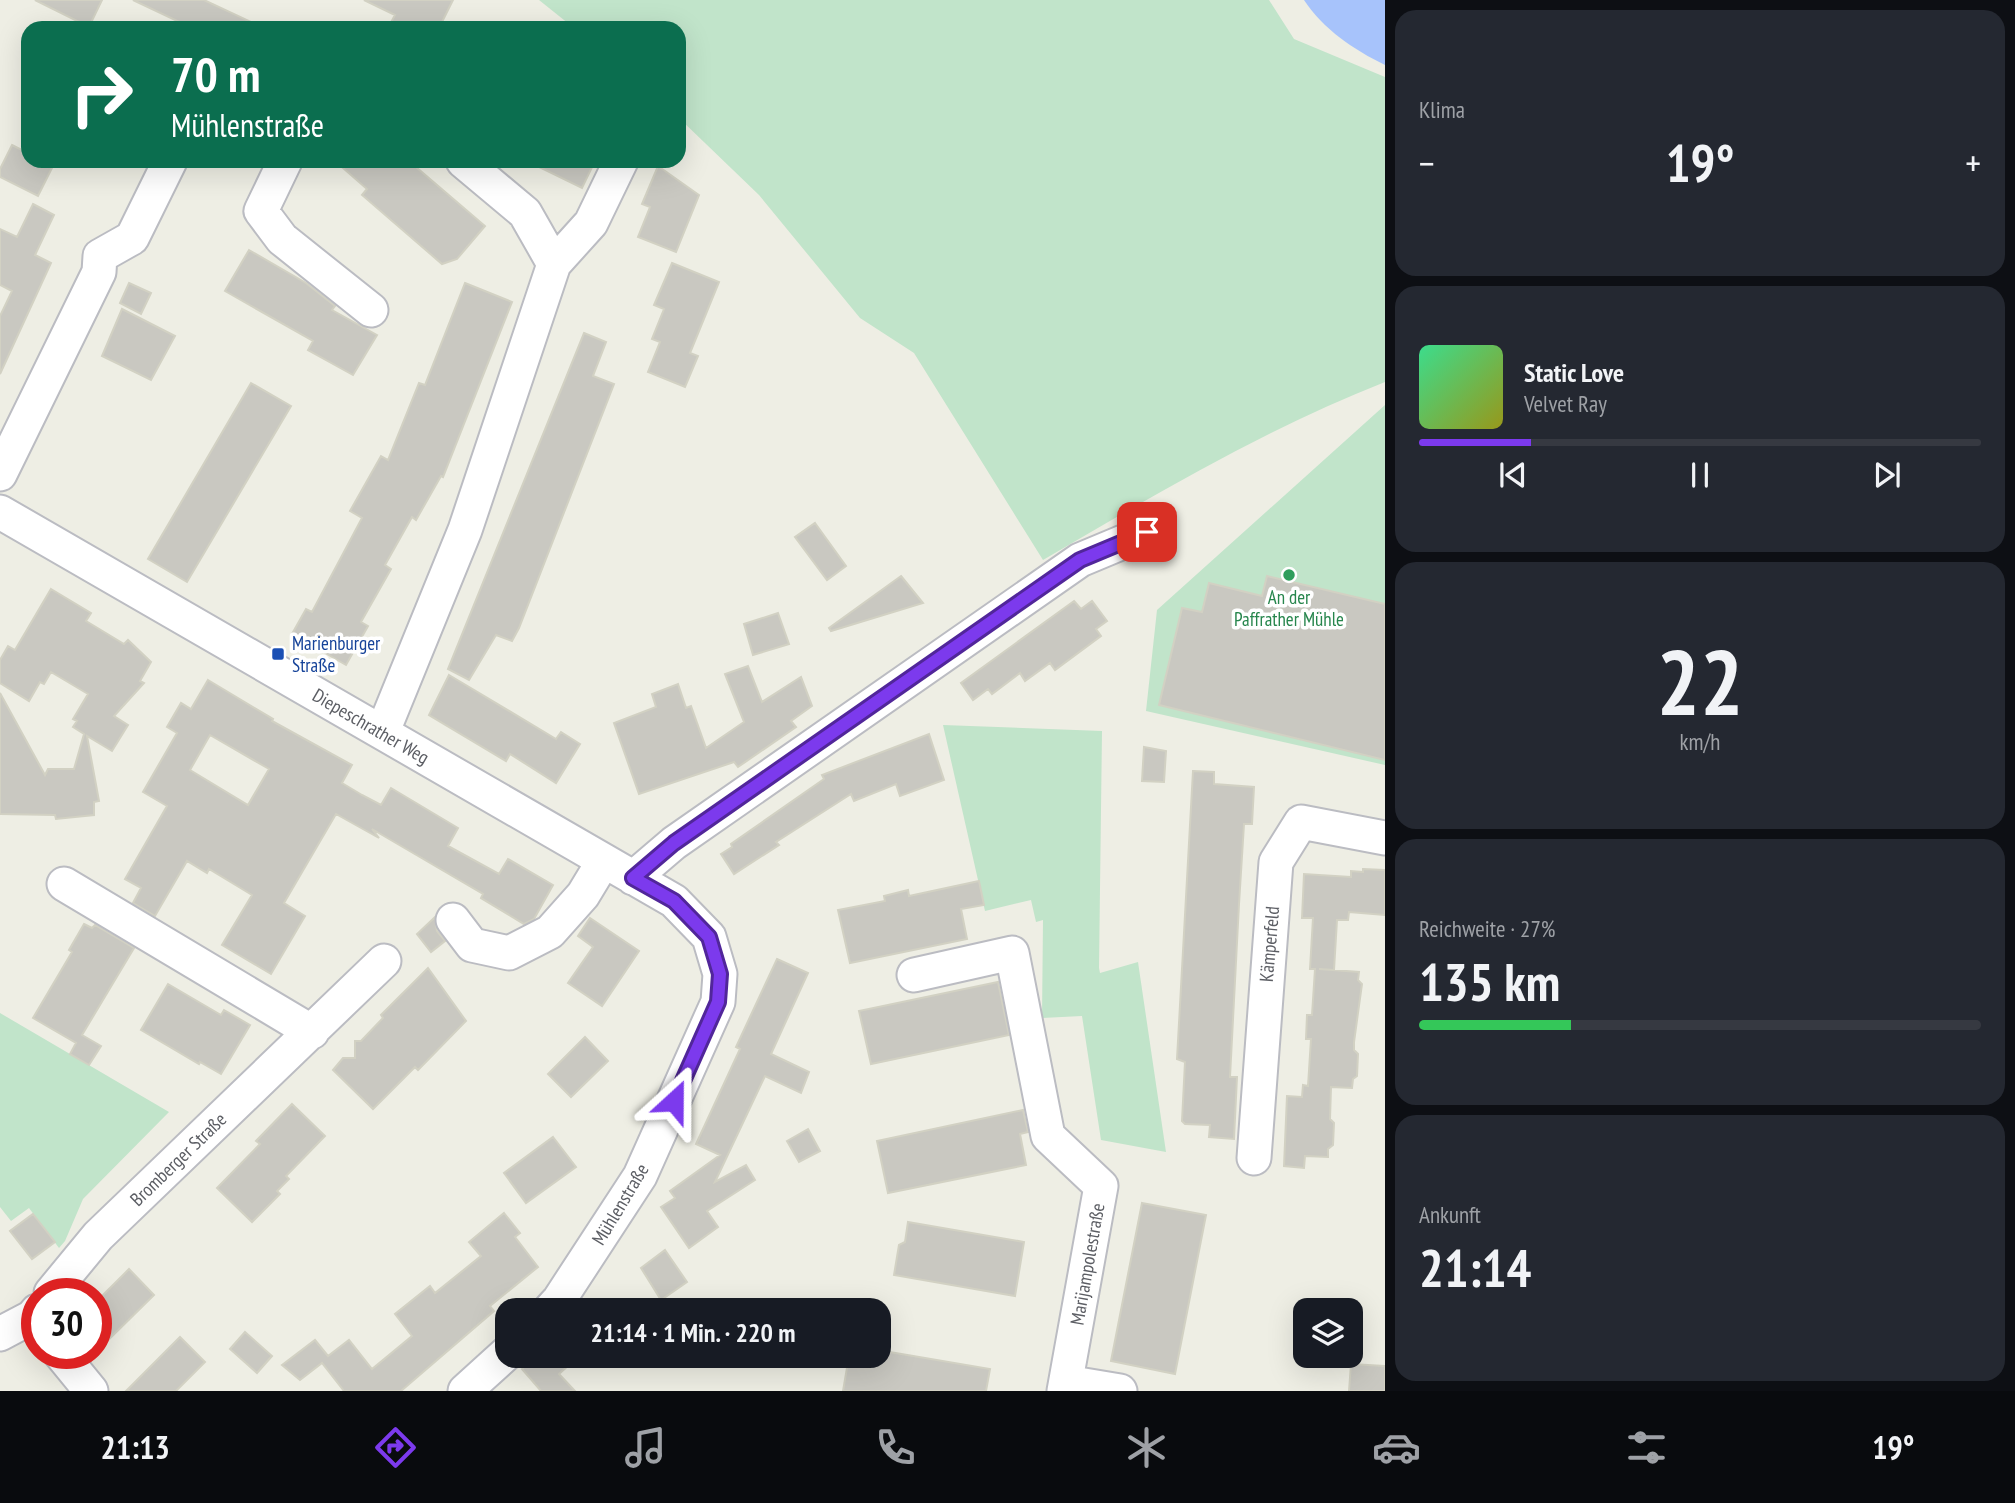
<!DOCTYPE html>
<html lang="de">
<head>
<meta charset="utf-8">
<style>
	body { margin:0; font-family:"PT Sans Narrow",sans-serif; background:#242831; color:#f1f3f6; height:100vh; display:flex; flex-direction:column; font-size:26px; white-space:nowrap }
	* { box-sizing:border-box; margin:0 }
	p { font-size:23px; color:#9ea1a6 }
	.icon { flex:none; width:38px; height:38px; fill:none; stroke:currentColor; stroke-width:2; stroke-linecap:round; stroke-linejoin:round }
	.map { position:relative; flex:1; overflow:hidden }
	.details { display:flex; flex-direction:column; gap:10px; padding:10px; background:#0d0f14; width:630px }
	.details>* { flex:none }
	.banner { position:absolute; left:21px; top:21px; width:665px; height:147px; border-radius:21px; box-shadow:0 7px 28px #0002; background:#0b6e4f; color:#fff; overflow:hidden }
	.tools { position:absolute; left:1293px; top:1298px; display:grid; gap:14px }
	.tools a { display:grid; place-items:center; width:70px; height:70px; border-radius:14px; background:#171b24; box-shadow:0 7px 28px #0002; font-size:35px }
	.speed { position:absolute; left:21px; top:1278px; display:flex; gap:14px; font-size:35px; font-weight:700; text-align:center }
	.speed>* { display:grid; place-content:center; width:91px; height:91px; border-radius:50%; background:#171b24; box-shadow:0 7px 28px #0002; line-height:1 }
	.speed .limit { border:10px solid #d22; background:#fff; color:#111 }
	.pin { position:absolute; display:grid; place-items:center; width:60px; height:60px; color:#fff; margin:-30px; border-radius:14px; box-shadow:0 4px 10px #0006 }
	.me { position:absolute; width:77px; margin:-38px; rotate:24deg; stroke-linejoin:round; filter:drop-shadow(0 0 5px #0008) }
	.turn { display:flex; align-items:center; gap:24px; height:147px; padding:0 35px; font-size:32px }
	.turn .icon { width:91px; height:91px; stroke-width:2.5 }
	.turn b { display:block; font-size:49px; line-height:60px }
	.big { font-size:52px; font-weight:800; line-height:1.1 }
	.details .card { flex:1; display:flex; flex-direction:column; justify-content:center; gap:10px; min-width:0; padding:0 24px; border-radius:21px; background:#242831 }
	.details .dial { align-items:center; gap:0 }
	.dial b { font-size:91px; line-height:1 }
	.song { display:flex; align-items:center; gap:21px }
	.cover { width:84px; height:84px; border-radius:10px; background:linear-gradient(135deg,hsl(150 70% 55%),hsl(60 70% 35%)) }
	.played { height:7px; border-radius:4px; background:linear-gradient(90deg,#7c3aed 20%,#363941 20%) }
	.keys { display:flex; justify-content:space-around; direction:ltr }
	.heat { display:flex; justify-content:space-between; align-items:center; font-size:38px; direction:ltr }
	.charge { height:10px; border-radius:5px; background:linear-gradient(90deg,#34c759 27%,#363941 0) }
	.trip { position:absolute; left:495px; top:1298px; width:396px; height:70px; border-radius:21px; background:#171b24; box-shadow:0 7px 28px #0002; font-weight:800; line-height:70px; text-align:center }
	.tabs { display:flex; height:112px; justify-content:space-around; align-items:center; background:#090b0e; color:#9ea1a6 }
	.tabs .icon { width:49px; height:49px }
	.tabs .current { color:#7c3aed }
	.tabs b { font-size:32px; color:#f1f3f6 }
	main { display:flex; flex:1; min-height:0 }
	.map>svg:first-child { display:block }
	.green { fill:#c1e4ca }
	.water { fill:#a7c3fb }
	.building { fill:#c9c8c1; stroke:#d2d1c3; stroke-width:2; fill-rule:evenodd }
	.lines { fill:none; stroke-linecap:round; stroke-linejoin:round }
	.minor-casing { stroke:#bbbcc2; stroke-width:37 }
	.minor { stroke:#fff; stroke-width:33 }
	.route-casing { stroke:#51269a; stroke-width:18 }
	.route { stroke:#7c3aed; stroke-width:12 }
	.leisure-dot { fill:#2e9e5b; stroke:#fff; stroke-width:2.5 }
	.transit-dot { fill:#1a4fb4; stroke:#fff; stroke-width:2.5 }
	.labels { text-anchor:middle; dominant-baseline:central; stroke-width:7; stroke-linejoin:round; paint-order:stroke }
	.leisure-label { font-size:19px; fill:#27864d; stroke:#fff }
	.transit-label { font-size:19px; fill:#164399; stroke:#fff; text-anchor:start }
	.street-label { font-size:19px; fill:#5c5e64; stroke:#fff }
</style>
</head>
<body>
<main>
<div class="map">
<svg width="1385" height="1391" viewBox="0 0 1385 1391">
	<rect width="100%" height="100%" fill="#eeeee4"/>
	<path class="green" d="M539,0h730l25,39 91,38v305c-120,47 -231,113 -342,178l-129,-207 -54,-35 -101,-123 -80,-77v-90h-105z
		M1385,405v360l-239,-54 11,-101z
		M943,725l159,6 -3,237 1,5 38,-11 28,190 -65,-12 -19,-124 -40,2 1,-98 -7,2 -5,-22 -46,11z
		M0,1013l169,99 -86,87 -18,42 -6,7 -30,-40 -18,13 -11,-14z"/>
	<path class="water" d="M1304,0h81v65c-31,-15 -62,-36 -81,-65z"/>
	<path class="building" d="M35,0h67l-13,27z
		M133,0h71l60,28h-72z
		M364,0h89l-14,28h-51l7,-13z
		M12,145l16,8v8h15l10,5 -15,30 -38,-19v-8z
		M335,161h74l76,65 -28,33 -15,5 -80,-69 5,-6z
		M527,161h68l-13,27z
		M658,166l41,29 -23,57 -38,-15 12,-30 -8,-3z
		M33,204l21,11 -19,40 16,8 -51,111v-58l12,-25 -12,-6v-56l17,8z
		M249,250l57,33 29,23 -3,4 45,25 -24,40 -45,-25 5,-9 -88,-50z
		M672,263l47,19 -29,71 8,3 -13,31 -37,-15 12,-30 -8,-3 12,-30 -10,-4z
		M129,283l22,10 -10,21 -21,-11z
		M465,283l47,19 -69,175 -2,-1 -25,44 -4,-3 -27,48 6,4 -30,53 7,4 -22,39 -54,-31 14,-25 6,3 50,-94 -12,-7 31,-55 7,4 31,-77 6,2z
		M122,309l53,27 -24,44 -49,-24z
		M584,333l22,9 -13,34 21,8 -95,244 -7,13 -16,-6 -27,45 -21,-11z
		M251,383l40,23 -104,176 -39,-23z
		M815,523l31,43 -19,14 -32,-43z
		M901,576l22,27 -92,28 -2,-3z
		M1267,576l118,28v156l-226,-55 23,-97 20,4 7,-29 53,13z
		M51,589l40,24 -5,8 38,23 4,-4 23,22 -11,19 4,2 -30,33 14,9 -16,26 -25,-15 12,65 -5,1v13l-38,4 -1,-4 -55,-1v-121l45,82 3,-6h26l10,-35 -11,-7 4,-6 -4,-2 15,-25 -37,-22 -7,12 -4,-2 -11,19 -29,-18v-23l8,-14 7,4z
		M1074,601l7,8 11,-8 15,20 -11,8 5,7 -46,34 -5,-7 -25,18 -5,-8 -28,21 -4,-5 -15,11 -12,-17z
		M778,613l11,31 -36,11 -9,-31z
		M748,666l14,36 39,-25 11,29 -21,15 5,6 -58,40 -4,-5 -95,32 -25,-71 42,-16 -4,-13 26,-10 8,24 5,-2 15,42 38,-26 -19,-48z
		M449,675l107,64 5,-7 19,12 -24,39 -46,-29 -4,7 -77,-46z
		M208,680l65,39 -1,2 80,44 -10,18 20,12 19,10 10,-17 67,40 -10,18 51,28 9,-15 45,26 -19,34 -10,5 -43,-26 2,-4 -111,-65 7,9 -43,-24 -52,89 21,13 -34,58 -49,-29 30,-50 -43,-26 -2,4 -20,-12 -32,55 -22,-13 8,-15 -16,-9 42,-73 -24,-14 34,-59 -10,-6 14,-24 10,6zM210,735l59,34 -21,36 -58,-35z
		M929,734l15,46 -44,16 -4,-12 -42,17 -3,-7 -75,48 3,3 -45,29 -13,-20 11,-7 -1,-3 93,-65 -2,-4z
		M1144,747l22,4 -2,31 -22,-1z
		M1193,771l21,1v12l40,3 -2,37h-8l-5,80 -9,173h7l-3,62 -25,-2 1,-12 -25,-1 -3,-3 3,-59 -8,-3z
		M1363,869l22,1v45l-36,-3 -1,8h-11l-3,50 -15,-1 40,3 -1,8 4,4 -8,58v8l4,4 -1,22 -4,3 -1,9 -21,-1 -1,32 4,4 -1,22 -5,4v8l-23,-1 -1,12 -20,-2 3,-70 15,1 1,-12 5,1 3,-47h-5l1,-24h5l3,-46h-5l3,-51h-11l2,-44 47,3v-6l12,1z
		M979,881l5,24 -23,4 6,30 -117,24 -12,-53 47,-9 -1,-5 24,-6 1,6z
		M435,917l2,14 8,10 -14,11 -14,-18z
		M590,918l49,33 -37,55 -34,-23 25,-36 -15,-11z
		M84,924l8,4 3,-3 39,23 -52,87 19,11 -12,19 -19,-11 6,-11 -43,-25 39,-66 -3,-2z
		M777,959l31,14 -37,81 38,18 -8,21 -36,-17 -50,106 31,-17 9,15 -48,31 11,16 -29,21 -28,-41 14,-9 -5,-7 50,-36 -24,-11 44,-95 -4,-2z
		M428,968l38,53 -48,49 -3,-3 -42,42 -40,-39 10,-12h12v-17h6l22,-23 -2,-3z
		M998,982l11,53 -138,29 -12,-53z
		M168,984l53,31 3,-5 26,15 -29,49 -21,-12 -1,2 -58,-34z
		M585,1037l23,24 -37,36 -23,-23z
		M292,1104l33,32 -39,40 3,3 -12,12 3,3 -28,28 -35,-34 43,-44 -4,-3z
		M1023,1110l5,22 -8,2 6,31 -138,28 -11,-52z
		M808,1129l12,22 -21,11 -12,-21z
		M553,1137l23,30 -50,36 -22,-30z
		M1142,1203l64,12 -31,159 -64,-13z
		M504,1213l16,20 -5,4 23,30 -48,39 4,5 -93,80h-57l-22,-28 -22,17 -18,-15 33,-25 13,16 21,-16 23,29 40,-33 -17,-22 35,-28 5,7 46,-37 -12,-14z
		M33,1214l22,28 -23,17 -22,-28z
		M908,1222l116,20 -9,54 -121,-21 5,-30 6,-3z
		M665,1250l22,32 -26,18 -20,-32z
		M129,1269l25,26 -58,57v-50z
		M245,1332l27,24 -15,17 -27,-24z
		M180,1337l25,25 -29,29h-50z
		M878,1350l112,19 -4,22h-143l6,-35h29z
		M536,1356h43l-20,18 16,17h-34l-19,-22z
		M1351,1364l34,2v25h-36z"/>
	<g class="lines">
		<defs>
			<path id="minor" d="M285,161l-24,50 21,28 89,71
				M554,264l37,-41 30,-62
				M0,474l99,-202 1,-16 32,-18 38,-77
				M0,512l674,389 35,36 11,37 -2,28 -78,174 -81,124 -10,11
				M383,731l82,-201 89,-266 -29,-51 -62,-52
				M633,878l41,-35 406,-283 67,-28
				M64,884l248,148
				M453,920l19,25 37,8 41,-21 33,-37 20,-33
				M914,975l98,-22 36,183 53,50 -37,205
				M1254,1158l22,-296 25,-40 84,16
				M51,1293l47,-57 286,-275
				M0,1334l32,-17 5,-6
				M60,1353l31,38
				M1066,1382l54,9
				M465,1391l43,-39"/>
		</defs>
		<use href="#minor" class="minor-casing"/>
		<use href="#minor" class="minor"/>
	</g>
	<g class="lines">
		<defs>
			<path id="route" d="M674,1101l44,-99 2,-28 -11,-37 -35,-36 -41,-23 41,-35 406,-283 67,-28"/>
		</defs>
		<use href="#route" class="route-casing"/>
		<use href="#route" class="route"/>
	</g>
	<circle class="leisure-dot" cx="1289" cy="575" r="7"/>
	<rect class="transit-dot" x="271" y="647" width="14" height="14" rx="3.5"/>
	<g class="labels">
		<g class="leisure-label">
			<text x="1289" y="597">An der<tspan x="1289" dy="22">Paffrather Mühle</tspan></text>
		</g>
		<g class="transit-label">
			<text x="292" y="643">Marienburger<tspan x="292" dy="22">Straße</tspan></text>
		</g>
		<g class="street-label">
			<text transform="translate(371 726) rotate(30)">Diepeschrather Weg</text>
			<text transform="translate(1269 944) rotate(-85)">Kämperfeld</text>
			<text transform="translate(178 1159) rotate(-44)">Bromberger Straße</text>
			<text transform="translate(620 1204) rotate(-59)">Mühlenstraße</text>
			<text transform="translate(1087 1264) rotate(-80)">Marijampolestraße</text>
		</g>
	</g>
</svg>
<div class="tools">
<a><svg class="icon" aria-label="layers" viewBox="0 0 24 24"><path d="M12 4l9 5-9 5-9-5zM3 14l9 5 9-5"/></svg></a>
</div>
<div class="speed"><div class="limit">30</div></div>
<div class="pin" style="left:1147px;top:532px;background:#d93025"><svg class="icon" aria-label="arrive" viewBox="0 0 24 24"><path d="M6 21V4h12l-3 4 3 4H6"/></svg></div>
<svg class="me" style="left:674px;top:1101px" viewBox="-20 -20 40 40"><path d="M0-17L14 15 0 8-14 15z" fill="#7c3aed" stroke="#fff" stroke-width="4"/></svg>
<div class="trip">21:14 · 1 Min. · 220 m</div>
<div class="banner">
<div class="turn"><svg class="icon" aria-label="right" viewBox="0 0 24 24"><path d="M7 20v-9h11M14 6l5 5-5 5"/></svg><div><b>70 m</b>Mühlenstraße</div></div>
</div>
</div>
<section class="details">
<div class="card"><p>Klima</p>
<div class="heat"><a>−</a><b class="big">19°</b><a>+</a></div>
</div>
<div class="card">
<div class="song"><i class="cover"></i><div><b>Static Love</b><p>Velvet Ray</p></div></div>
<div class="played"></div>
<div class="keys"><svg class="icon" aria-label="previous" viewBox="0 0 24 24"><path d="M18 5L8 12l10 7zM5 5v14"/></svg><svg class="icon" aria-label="pause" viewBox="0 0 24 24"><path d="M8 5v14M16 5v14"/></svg><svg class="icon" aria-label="next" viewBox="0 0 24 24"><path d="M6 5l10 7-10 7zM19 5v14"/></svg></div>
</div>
<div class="card dial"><b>22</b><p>km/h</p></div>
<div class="card"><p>Reichweite · 27%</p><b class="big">135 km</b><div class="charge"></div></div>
<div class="card"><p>Ankunft</p><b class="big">21:14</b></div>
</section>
</main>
<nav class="tabs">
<b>21:13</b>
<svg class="icon current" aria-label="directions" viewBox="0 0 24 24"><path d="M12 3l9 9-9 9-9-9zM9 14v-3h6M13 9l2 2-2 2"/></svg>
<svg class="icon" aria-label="music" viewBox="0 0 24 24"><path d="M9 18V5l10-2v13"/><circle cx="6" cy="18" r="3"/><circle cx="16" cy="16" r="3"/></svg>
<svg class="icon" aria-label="phone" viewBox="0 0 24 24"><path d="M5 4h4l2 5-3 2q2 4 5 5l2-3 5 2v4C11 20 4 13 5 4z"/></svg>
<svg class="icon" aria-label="climate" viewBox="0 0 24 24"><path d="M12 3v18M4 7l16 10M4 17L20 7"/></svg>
<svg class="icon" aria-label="car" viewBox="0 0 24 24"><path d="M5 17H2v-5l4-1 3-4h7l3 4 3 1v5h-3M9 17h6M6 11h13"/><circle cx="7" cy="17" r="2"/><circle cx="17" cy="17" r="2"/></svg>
<svg class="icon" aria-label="filters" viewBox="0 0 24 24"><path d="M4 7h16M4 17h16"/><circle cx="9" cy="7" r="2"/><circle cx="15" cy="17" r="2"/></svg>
<b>19°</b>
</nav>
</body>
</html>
